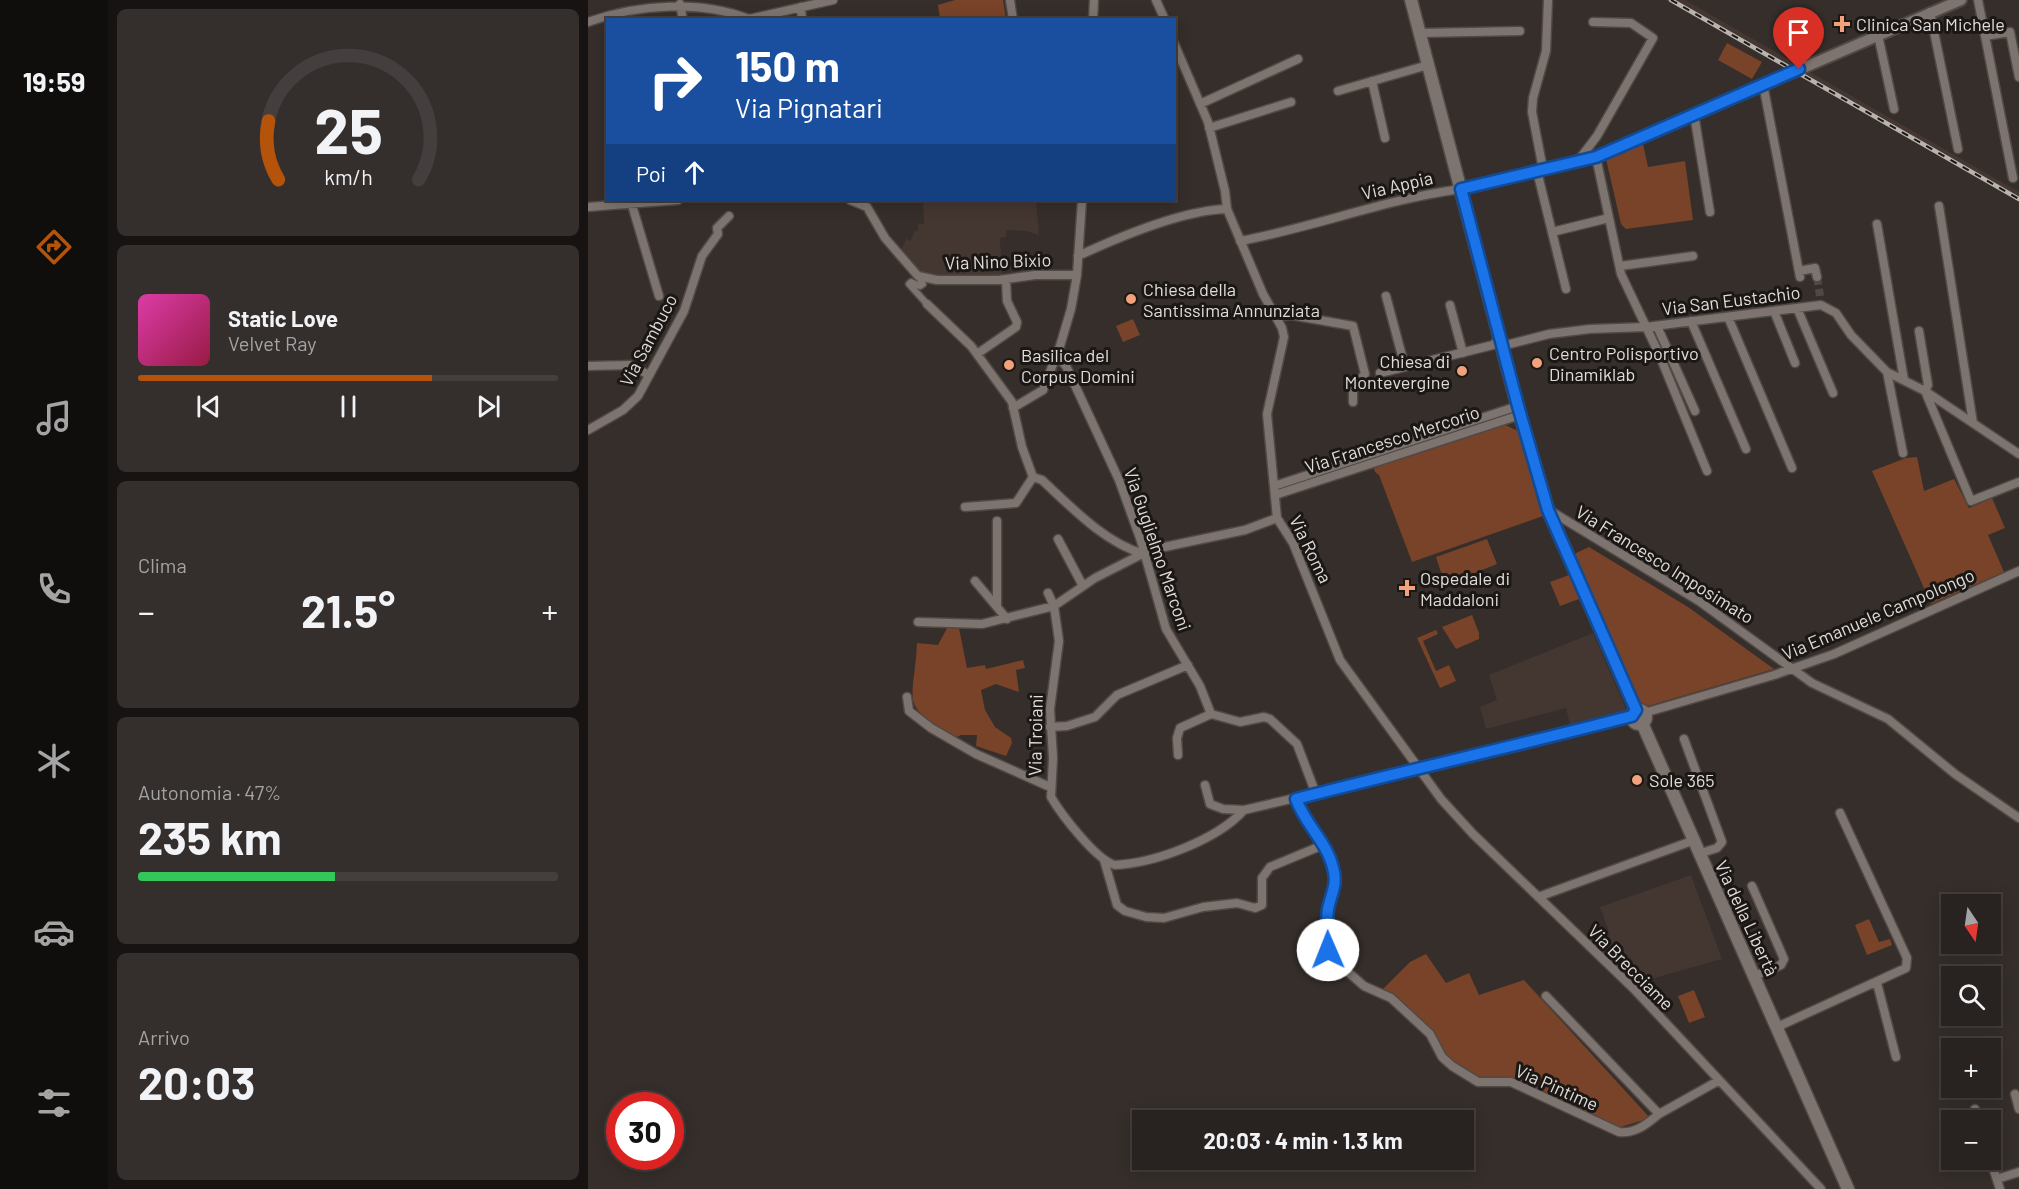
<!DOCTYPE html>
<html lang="it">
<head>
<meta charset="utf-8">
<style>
	body { margin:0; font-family:Barlow,sans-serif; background:#342f2d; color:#f1f3f6; height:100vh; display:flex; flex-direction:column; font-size:22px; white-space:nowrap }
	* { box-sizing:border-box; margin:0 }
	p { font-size:20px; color:#a5a4a5 }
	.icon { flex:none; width:33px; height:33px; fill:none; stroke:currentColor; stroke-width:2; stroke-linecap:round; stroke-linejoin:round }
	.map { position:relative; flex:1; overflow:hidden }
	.details { display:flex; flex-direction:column; gap:9px; padding:9px; background:#161312; width:480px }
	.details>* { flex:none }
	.banner { position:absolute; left:18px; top:18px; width:570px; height:183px; border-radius:0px; box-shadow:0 3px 15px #0003,0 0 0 2px #443f3e; background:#1a4fa0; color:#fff; overflow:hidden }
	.needle { width:39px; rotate:167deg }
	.controls { position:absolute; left:1353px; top:894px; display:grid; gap:12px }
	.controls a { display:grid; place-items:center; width:60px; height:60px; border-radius:0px; background:#282220; box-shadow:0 3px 15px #0003,0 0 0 2px #443f3e; font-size:30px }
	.speed { position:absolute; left:18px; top:1092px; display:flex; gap:12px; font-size:30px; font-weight:700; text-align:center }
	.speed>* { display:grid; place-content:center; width:78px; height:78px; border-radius:50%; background:#282220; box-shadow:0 3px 15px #0003,0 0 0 2px #443f3e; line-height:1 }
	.speed .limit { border:9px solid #d22; background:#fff; color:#111 }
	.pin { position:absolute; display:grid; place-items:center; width:51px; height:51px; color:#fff; margin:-62px -26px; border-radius:50% 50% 50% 0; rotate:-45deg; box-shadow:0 0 6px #0007 }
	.pin .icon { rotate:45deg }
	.me { position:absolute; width:66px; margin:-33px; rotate:359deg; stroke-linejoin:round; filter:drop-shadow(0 0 4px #0008) }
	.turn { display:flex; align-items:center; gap:21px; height:126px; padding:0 30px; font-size:27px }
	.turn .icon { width:78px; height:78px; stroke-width:2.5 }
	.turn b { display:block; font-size:42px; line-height:51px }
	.then { display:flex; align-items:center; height:57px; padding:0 30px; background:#0003; gap:12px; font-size:22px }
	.big { font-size:45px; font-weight:700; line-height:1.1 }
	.details .card { flex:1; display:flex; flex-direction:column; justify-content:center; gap:9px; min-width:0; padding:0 21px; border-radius:9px; background:#342f2d }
	.details .dial { align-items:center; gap:0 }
	.dial svg { height:156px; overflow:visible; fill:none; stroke:#443f3e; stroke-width:7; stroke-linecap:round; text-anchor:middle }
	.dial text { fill:#f1f3f6; stroke:none }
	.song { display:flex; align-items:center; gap:18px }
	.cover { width:72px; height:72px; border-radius:9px; background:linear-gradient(135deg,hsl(320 70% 55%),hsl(340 70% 35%)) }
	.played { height:6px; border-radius:3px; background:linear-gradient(90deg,#b45309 70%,#443f3e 70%) }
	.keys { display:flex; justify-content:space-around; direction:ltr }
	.heat { display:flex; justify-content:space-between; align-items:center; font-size:33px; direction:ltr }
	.charge { height:9px; border-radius:4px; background:linear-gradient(90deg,#34c759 47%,#443f3e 0) }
	.trip { position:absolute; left:544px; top:1110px; width:342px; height:60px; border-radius:0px; background:#282220; box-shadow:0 3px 15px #0003,0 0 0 2px #443f3e; font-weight:700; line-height:60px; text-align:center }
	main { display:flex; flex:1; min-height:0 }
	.tabs { display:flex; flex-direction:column; width:108px; justify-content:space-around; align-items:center; background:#100e0d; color:#a5a4a5 }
	.tabs .icon { width:42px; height:42px }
	.tabs .on { color:#b45309 }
	.tabs b { font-size:27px; color:#f1f3f6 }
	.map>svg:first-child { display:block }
	.built { fill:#443630 }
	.green { fill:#784329 }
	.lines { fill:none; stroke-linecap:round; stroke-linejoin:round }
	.minor-tunnel { stroke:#4f4844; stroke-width:8; stroke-dasharray:8 4; stroke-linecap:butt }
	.pedestrian-casing { stroke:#504946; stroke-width:9 }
	.minor-casing { stroke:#504946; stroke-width:11 }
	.tertiary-casing { stroke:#504946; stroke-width:14 }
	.secondary-casing { stroke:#504946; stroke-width:15 }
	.pedestrian { stroke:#7d7470; stroke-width:6 }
	.minor { stroke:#7d7470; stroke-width:8 }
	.tertiary { stroke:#7d7470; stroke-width:10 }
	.secondary { stroke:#7d7470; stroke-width:12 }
	.rail-casing { stroke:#b8b3af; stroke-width:4.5 }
	.rail { stroke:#1a1715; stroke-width:2; stroke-dasharray:7; stroke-linecap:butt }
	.route-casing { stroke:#114b97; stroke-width:15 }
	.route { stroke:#1a73e8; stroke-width:10 }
	.poi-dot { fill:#f1a17b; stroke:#1a1715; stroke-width:2 }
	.labels { text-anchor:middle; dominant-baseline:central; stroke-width:6; stroke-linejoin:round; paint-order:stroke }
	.poi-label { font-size:18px; fill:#e1dcd9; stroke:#1a1715; text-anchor:start }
	.street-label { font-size:18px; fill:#e1dcd9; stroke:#1a1715 }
</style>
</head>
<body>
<main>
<nav class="tabs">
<b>19:59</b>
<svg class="icon on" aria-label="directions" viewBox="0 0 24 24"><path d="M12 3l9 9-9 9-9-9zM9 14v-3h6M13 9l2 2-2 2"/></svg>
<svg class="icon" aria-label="music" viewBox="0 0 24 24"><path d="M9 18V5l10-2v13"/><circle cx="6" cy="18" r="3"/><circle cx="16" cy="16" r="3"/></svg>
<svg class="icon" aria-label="phone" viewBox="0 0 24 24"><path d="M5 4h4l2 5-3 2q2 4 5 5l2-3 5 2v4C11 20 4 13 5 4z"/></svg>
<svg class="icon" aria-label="climate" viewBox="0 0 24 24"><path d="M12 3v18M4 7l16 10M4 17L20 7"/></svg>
<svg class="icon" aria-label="car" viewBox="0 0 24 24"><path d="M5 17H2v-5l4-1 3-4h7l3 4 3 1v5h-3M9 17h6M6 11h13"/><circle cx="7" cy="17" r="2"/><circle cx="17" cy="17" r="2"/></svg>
<svg class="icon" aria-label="filters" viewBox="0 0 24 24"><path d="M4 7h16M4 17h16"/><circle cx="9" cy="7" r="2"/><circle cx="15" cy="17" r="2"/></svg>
</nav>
<section class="details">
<div class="card dial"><svg viewBox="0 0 100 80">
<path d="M14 69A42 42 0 1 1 86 69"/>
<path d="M14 69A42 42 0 0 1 9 39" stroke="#b45309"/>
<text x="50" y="56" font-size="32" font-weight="700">25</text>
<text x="50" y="72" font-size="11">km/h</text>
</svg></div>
<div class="card">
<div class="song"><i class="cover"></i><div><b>Static Love</b><p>Velvet Ray</p></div></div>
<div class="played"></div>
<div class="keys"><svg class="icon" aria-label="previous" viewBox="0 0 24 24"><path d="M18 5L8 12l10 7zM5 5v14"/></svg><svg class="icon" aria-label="pause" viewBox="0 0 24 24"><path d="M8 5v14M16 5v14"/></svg><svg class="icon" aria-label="next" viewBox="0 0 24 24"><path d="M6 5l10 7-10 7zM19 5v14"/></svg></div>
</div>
<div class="card"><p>Clima</p>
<div class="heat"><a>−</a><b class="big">21.5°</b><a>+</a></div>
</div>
<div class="card"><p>Autonomia · 47%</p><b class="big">235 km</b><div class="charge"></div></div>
<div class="card"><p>Arrivo</p><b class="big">20:03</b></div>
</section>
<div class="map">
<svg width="1431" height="1189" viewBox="0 0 1431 1189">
	<rect width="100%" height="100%" fill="#352e2a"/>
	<path class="built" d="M1077,0h20l334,192v10z
		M335,200h113l3,35 -14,-4 -19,-1v7l-6,1 2,39 -81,-3 -21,-22 6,-13 4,2 5,-10h3v-7h6z
		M1005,633l34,78 -57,14 -4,-17 -80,21 -6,-22 17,-7 -8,-25z
		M1103,875l31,84 -85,24 -47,-42 20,-6 -10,-28z"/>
	<path class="green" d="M367,0h48l3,19h-66l-2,-14z
		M1139,43l35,19 -10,17 -34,-19z
		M1055,144l5,23 37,-6 8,59 -67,9 -5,-5 -15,-65z
		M545,319l7,16 -17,7 -7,-16z
		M913,423l19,9 23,84 -131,46 -33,-87 -4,-3 -2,-6z
		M1318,458l11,-1 7,34 30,-12 15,29 23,-10 13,30 -17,7 16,37 -73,32 -59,-133z
		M899,539l10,25 -52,21 -9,-28z
		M1001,547l99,60 86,62 -133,39 -67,-154z
		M981,575l10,24 -19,7 -10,-24z
		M884,615l7,18v6l-23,10 -14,-22z
		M359,628h12l8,40 18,-3 1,4 37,-9 2,8 -9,2 3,22 -23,-8 -15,6 4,20 10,17 16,11 1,5 -6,13 -30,-10 1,-11h-16l-4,2c-60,-32 -43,-33 -40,-94l21,2z
		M848,630l2,4 -15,7 13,30 13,-6 7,16 -16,7 -23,-50z
		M1281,919l10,23 11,-3 2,6 -25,10 -12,-30z
		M838,954l20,29 23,-10 10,22 45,-15 126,138 -36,11 -70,-36 -64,-13 -33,-22 -19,-31 -35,-31 -12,-5 29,-29z
		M1106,990l11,27 -16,6 -11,-27z"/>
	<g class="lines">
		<path class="minor-tunnel" d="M1229,277l3,19"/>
		<defs>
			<path id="pedestrian" d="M330,276l5,8 -3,2 -9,-4 -2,2 18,20"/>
			<path id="minor" d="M422,0l3,20
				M568,0l9,20
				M1390,0l35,178
				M92,4l3,16
				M213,7l1,13
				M1342,12l28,137
				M505,20l1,-20
				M0,22c50,-18 112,-22 161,-3l84,-19
				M832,33l100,-2
				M1290,35l16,74
				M1397,36l25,-4 9,45
				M586,43l34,79 17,69 2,18 36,85 19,34 2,9 -17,77 10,104 16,25 47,117 101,139 32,35 161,155 187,200
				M784,81l13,57
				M1175,84l37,193
				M750,91l90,-26
				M612,104l98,-45
				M1106,114l16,98
				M621,128l82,-26
				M1008,157l25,117 38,80 48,117
				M990,161l19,-25 56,-98 -22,-15 -38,-1
				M955,169l-11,-57 1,-14 13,-47 2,-51
				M949,171l29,118
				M262,200l17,7 18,31 33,38 19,4h62l36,-5h42
				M44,205l27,91
				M1351,206l34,217
				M0,207l90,-7
				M1289,224l27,156
				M964,232l57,-14
				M652,241c75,-14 146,-42 221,-52
				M490,256c41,-19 104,-46 149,-47
				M1032,266l73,-10
				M1211,271l16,-3 2,9
				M798,296l19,71
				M339,304l44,42 41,56 10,45 11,30 9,3c29,27 63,63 102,74
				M862,305l13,48
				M1209,308l36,85
				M1186,311l21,52
				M688,317l15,-2 62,11 12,48 -12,13v15
				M1140,317l64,151
				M1103,321l55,128
				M1069,326l38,85
				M1331,331l9,54 -3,6 46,110 48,-19
				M914,346l47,-12 41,-5 56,-2 175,-22 15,8 15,22 36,37 38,19 94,63
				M389,354l39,-27 1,-5 -10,-21 -1,-21
				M469,356l9,10 53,114 22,61 25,88 34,57 11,28 29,8 24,-5 6,2 27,25 19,50
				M0,366l42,-1 19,10
				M1299,372l16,81
				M792,373l113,-28 7,-7
				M425,408l30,-18 17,-44 11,-37 6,-34 5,-75
				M0,430l35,-20 15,-14 46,-85 18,-55 16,-22 -1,-6 12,-12
				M686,486l244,-80
				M687,495l245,-80
				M377,507l51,-4 17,-26
				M961,510l150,91 113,82 76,36 67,55 64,44
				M470,539l25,47
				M387,581l32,38
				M460,593l6,13 5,35 -9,68 3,49 -2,39c10,17 45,63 64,68 40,-2 102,-25 129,-55l280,-65 108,-29
				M409,606v-85
				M330,622l64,2 72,-18 41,-28 55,-28 95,-20 32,-12
				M319,697l2,14 22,17 45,26 74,33
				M1056,713l130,-38 60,-21 185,-83
				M462,727l17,-1 28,-9 22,-22 71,-30
				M1096,739l38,103 -5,6 -19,6
				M590,755l-1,-17 3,-10 31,-14
				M617,785l5,19 13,5 21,1
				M708,799c10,28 37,48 39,79 1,10 -3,18 -6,28 -4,13 -3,38 2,51l33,29 27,12 39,36 12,23 10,9 26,16h33l108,50c16,2 28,-8 40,-18
				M516,860l13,45 8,6 21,6 18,1 39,-11 34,-4 18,5 7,-3v-27l8,-11 53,-22
				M1164,886l32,73 -3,6 -27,11
				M950,897l154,-56
				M1289,983l19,74
				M958,996l113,118 59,-33
				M1189,1027l129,-59 1,-10 -67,-145
				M1427,1094l4,15
				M1387,1109l3,11
				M1402,1159l10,30
				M1409,1179l22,-7"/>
			<path id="tertiary" d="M873,189l135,-32 365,-157"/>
			<path id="secondary" d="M823,0l108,412 29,98 88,200
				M1044 717a7 7 0 1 1 14 0a7 7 0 1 1-14 0Z
				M1054,723l206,466"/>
		</defs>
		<use href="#pedestrian" class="pedestrian-casing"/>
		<use href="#minor" class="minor-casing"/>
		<use href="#tertiary" class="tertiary-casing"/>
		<use href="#secondary" class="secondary-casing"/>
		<use href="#pedestrian" class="pedestrian"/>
		<use href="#minor" class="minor"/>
		<use href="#tertiary" class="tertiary"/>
		<use href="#secondary" class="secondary"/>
		<defs>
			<path id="rail" d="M1083,0l348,199"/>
		</defs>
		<use href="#rail" class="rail-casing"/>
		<use href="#rail" class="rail"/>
	</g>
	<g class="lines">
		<defs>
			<path id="route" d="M740,950c0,-13 -2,-28 0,-41 3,-15 10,-25 5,-41 -6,-26 -28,-44 -37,-69 112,-29 224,-54 336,-83l4,-6 -88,-200 -30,-104 -57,-217 135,-32 203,-88"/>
		</defs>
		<use href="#route" class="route-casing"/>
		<use href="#route" class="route"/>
	</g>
	<g class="poi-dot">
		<path d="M1251 15h6v6h6v6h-6v6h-6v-6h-6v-6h6z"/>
		<circle cx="543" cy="299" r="6"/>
		<circle cx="949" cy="363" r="6"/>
		<circle cx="421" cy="365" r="6"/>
		<circle cx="874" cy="371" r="6"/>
		<path d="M816 579h6v6h6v6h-6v6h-6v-6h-6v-6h6z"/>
		<circle cx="1049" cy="780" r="6"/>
	</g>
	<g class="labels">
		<g class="poi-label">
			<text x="1268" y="24">Clinica San Michele</text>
			<text x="555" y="289">Chiesa della<tspan x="555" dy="21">Santissima Annunziata</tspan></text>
			<text x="961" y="353">Centro Polisportivo<tspan x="961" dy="21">Dinamiklab</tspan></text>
			<text x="433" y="355">Basilica del<tspan x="433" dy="21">Corpus Domini</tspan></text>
			<text x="862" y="361" text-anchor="end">Chiesa di<tspan x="862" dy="21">Montevergine</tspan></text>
			<text x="832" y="578">Ospedale di<tspan x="832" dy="21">Maddaloni</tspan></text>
			<text x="1061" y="780">Sole 365</text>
		</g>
		<g class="street-label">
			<text transform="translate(809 185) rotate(-13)">Via Appia</text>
			<text transform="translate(410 261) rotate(-2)">Via Nino Bixio</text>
			<text transform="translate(1143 300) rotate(-7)">Via San Eustachio</text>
			<text transform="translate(60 340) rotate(-62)">Via Sambuco</text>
			<text transform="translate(804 439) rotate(-18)">Via Francesco Mercorio</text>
			<text transform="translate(570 549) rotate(71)">Via Guglielmo Marconi</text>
			<text transform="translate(723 549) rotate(64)">Via Roma</text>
			<text transform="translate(1077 564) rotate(32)">Via Francesco Imposimato</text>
			<text transform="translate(1290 614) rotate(-23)">Via Emanuele Campolongo</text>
			<text transform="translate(447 735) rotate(-89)">Via Troiani</text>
			<text transform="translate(1159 918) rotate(65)">Via della Libertà</text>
			<text transform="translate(1043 967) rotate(45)">Via Brecciame</text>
			<text transform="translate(969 1087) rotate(24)">Via Pintime</text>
		</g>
	</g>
</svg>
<div class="controls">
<a><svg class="needle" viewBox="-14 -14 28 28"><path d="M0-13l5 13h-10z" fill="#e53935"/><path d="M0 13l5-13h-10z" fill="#a5a4a5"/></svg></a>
<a><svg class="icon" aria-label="search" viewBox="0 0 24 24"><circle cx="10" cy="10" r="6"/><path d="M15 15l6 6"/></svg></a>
<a>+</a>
<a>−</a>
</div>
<div class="speed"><div class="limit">30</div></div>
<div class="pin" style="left:1211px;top:69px;background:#d93025"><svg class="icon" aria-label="arrive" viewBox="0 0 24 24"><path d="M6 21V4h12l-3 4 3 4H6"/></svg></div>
<svg class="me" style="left:740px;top:950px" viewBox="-20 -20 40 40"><circle r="19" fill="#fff"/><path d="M0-13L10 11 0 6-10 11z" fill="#1a73e8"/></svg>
<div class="trip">20:03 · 4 min · 1.3 km</div>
<div class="banner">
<div class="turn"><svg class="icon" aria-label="right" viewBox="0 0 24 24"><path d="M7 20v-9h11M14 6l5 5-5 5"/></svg><div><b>150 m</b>Via Pignatari</div></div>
<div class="then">Poi<svg class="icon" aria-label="ahead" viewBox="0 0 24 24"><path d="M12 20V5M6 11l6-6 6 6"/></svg></div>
</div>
</div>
</main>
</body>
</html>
